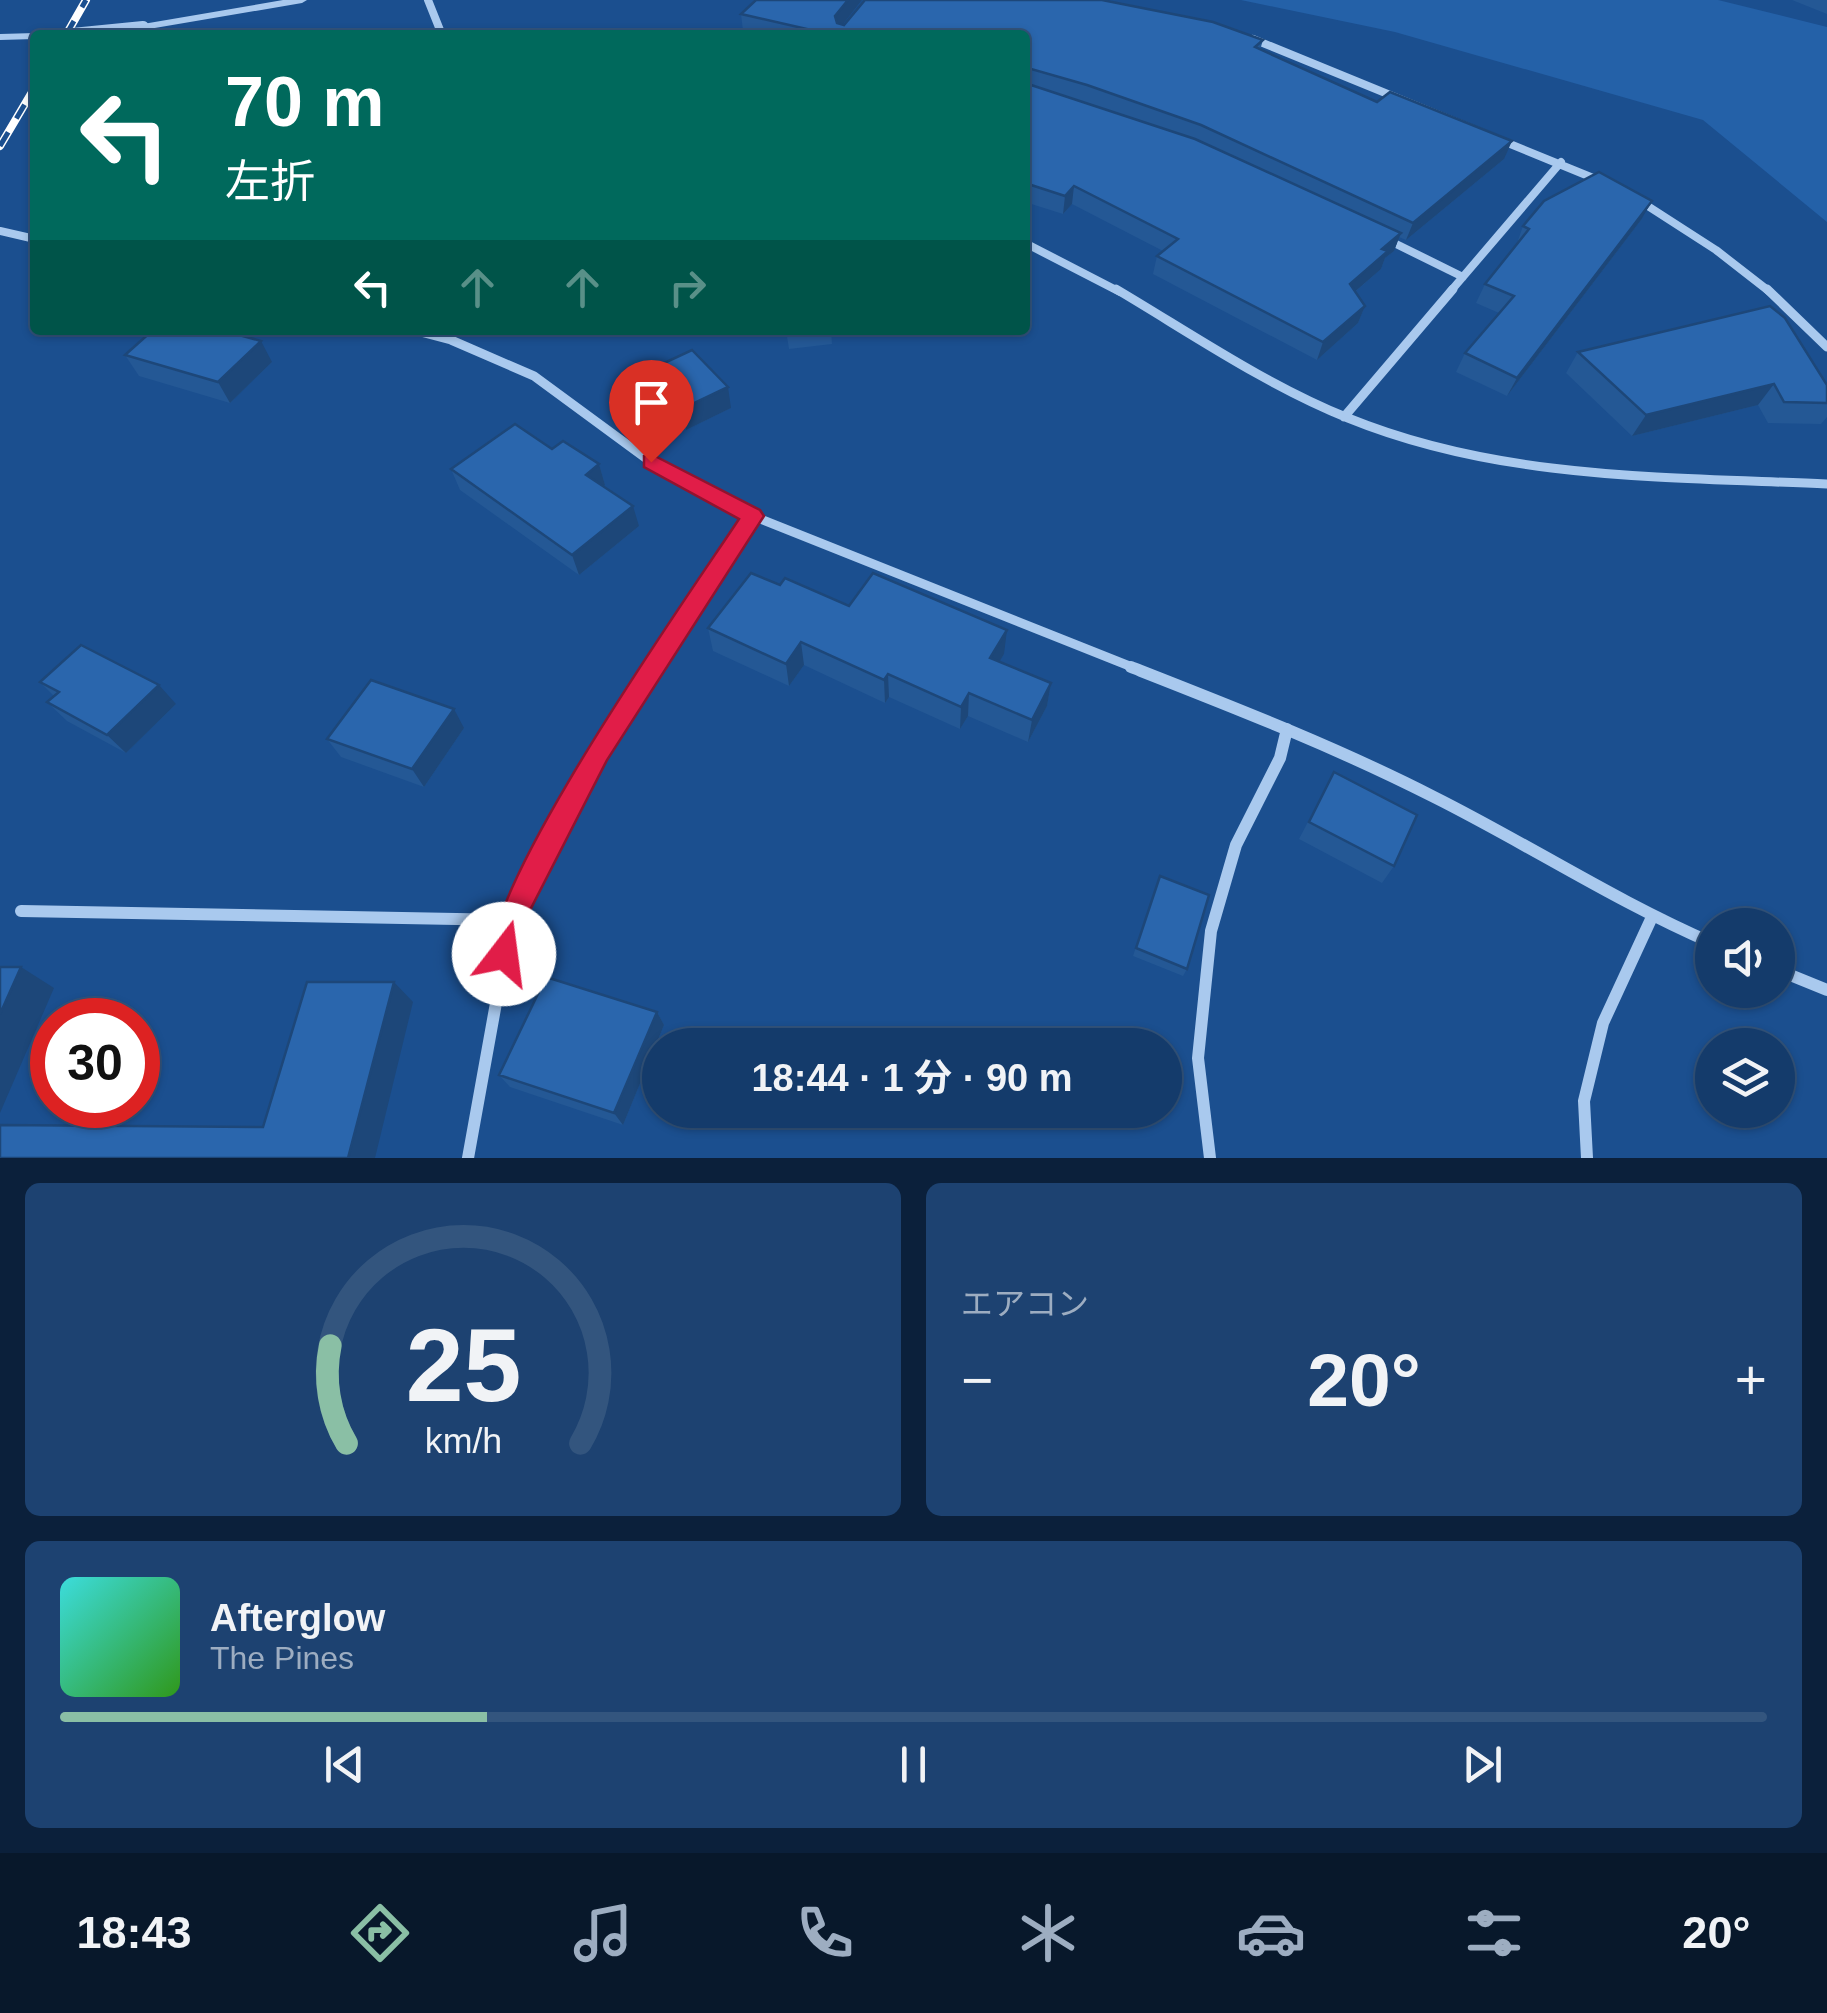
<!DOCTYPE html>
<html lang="ja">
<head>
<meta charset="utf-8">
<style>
	body { margin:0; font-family:Arial,"Noto Sans JP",sans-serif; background:#1d4271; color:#f1f3f6; height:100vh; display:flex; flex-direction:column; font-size:38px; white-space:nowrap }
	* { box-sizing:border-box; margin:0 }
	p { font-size:32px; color:#9dadc1 }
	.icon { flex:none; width:55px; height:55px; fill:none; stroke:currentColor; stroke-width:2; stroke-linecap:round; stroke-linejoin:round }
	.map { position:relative; height:1158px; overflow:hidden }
	.details { display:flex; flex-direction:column; gap:25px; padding:25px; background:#0b203b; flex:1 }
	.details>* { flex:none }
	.banner { position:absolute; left:30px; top:30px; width:1000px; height:305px; border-radius:10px; box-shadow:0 2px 8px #0004,0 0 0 2px #33557e; background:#00695c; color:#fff; overflow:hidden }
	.fabs { position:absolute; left:1695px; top:908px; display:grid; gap:20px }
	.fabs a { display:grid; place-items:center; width:100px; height:100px; border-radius:50%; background:#143b6b; box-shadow:0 2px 8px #0004,0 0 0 2px #33557e; font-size:50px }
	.speed { position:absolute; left:30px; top:998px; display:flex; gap:20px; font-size:50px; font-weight:700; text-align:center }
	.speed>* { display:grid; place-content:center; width:130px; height:130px; border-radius:50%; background:#143b6b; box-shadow:0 2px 8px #0004,0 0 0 2px #33557e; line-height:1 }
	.speed .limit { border:15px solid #d22; background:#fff; color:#111 }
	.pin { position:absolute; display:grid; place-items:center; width:85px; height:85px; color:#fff; margin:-102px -42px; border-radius:50% 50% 50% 0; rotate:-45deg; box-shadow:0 0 10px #0007 }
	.pin .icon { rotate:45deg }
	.me { position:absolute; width:110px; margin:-55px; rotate:15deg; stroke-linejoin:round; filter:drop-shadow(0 0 8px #0008) }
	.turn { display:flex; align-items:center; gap:35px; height:210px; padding:0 30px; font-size:45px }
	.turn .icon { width:130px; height:130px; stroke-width:2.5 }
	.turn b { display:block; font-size:70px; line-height:85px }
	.lanes { display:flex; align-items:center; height:95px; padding:0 30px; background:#0003; justify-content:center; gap:50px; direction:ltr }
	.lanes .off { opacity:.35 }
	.big { font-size:75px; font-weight:700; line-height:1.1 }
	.details .widget { flex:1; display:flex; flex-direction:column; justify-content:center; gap:15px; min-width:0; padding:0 35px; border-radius:15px; background:#1d4271 }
	.details .dial { align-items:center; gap:0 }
	.dial svg { height:260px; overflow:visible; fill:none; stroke:#33557e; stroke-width:7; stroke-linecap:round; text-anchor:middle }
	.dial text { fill:#f1f3f6; stroke:none }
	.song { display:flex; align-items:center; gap:30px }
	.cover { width:120px; height:120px; border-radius:15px; background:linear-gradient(135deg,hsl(180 70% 55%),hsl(110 70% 35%)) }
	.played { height:10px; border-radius:5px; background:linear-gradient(90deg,#8abfa5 25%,#33557e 25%) }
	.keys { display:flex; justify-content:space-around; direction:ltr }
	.heat { display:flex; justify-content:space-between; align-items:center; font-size:55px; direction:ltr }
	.details .tiles { flex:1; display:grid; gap:25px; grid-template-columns:1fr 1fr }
	.widget:last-child { grid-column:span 2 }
	.trip { position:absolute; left:642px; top:1028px; width:540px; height:100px; border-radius:50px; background:#143b6b; box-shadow:0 2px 8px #0004,0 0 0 2px #33557e; font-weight:700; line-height:100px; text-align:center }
	.tab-bar { display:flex; height:160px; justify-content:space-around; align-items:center; background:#08182b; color:#9dadc1 }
	.tab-bar .icon { width:70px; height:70px }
	.tab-bar .selected { color:#8abfa5 }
	.tab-bar b { font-size:45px; color:#f1f3f6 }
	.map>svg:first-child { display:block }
	.green { fill:#2461a8 }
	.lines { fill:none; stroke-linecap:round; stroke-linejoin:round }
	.minor-far2 { stroke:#a9c9ee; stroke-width:8 }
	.minor-far1 { stroke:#a9c9ee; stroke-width:9 }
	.minor { stroke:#a9c9ee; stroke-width:12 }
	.tertiary { fill:#a9c9ee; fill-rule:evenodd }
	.rail-casing { stroke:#fff; stroke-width:8 }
	.rail { stroke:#1b4f8f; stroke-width:5; stroke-dasharray:16; stroke-linecap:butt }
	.tertiary-bridge { stroke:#a9c9ee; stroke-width:12 }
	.wall { fill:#245895 }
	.shaded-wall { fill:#1d4779 }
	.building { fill:#2a66ad; stroke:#1d4779; stroke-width:2.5 }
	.route { fill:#e11d48; stroke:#92132f; stroke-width:2.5 }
</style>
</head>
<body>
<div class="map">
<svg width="1827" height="1158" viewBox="0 0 1827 1158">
	<rect width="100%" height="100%" fill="#1b4f8f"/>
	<path class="green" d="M1241,0h477l109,27v195l-124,-102 -308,-88z"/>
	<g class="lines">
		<path class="minor-far2" d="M428,0l14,35
			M1253,39l350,143
			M1640,201l76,49 54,42
			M0,231l35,8
			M1386,239l77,38
			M1025,243l95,49
			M1450,292l111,-130"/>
		<path class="minor-far1" d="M1116,289c76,45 150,96 232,129 152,62 318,59 479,66
			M1767,289l60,58
			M413,330l38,10 83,36 117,86 102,54 384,153
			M1344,417l109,-128
			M652,669l101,-153"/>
		<path class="minor" d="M1131,667c102,40 205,80 303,130 94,47 181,104 278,146
			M21,911l490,9
			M1778,970l49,20
			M468,1158l43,-238 87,-168 56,-85
			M1210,1158l-12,-100 13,-127 25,-86 44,-87 7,-29
			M1587,1158l-3,-57 19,-78 49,-106"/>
		<path class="tertiary" d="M283,0h24l-5,3 -159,27 -6,-3 6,-3z
			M0,34l35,-1 5,2h-5v4l-35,1z"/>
		<defs>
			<path id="rail" d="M66,35l20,-35
				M0,146l35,-59"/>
		</defs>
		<use href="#rail" class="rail-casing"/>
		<use href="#rail" class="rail"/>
		<path class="tertiary-bridge" d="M62,35l81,-8"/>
	</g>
	<path class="wall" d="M756,0h106l-20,25 421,15 -3,10 244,109 -98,81 -7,-3 -5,14 -9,7 -4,11 -26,23 10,14 -7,17 -41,37 -164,-86 4,-18 6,-5 -91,-47 -9,10 -38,-12v-167h-264l-18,-4 -2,-17z
		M1792,0h35v14z
		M1641,220l-134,176 -51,-24 9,-19 34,-40 -23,-10 9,-19 31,-38 7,-20z
		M786,330h45l1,14 -43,5z
		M1578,352l249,33v32l-6,7 -53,-1 -10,-18 -126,31 -66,-63z
		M125,355l147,7 -42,41 -91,-27z
		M647,371l84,37 -45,22 -34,-38z
		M552,449l47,15 6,21 -2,1 36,40 -60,49 -119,-85 -9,-21z
		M780,585l224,69 -5,8 52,21 -4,23 -19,36 -60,-26 -8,13 -71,-32 -4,6 -81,-38 -15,21 -76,-35 -5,-23z
		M40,682l136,22 -50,49 -59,-32 -20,-19 7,-6z
		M464,728l-40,59 -83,-30 -14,-18z
		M1334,772l60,94 -12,17 -83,-44z
		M1160,876l27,93 -4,7 -50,-20z
		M657,1012l7,13 -41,100 -113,-38 -11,-12z"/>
	<path class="shaded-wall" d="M848,0h14l-26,33 -1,-17z
		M1028,68l-1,18h-2v-16z
		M1512,141l-8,18 -98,81 7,-17z
		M1074,186l-2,18 -9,10 2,-18z
		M1652,201l-11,19 -134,176 10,-18z
		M1401,233l-7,18 -9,7 -4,11 -38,33 7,-18 32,-35z
		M1365,306l-7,17 -41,37 6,-18z
		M261,341l11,21 -42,41 -12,-21z
		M1774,384l-16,21 -126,31 14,-21z
		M728,387l3,21 -45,22 -4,-21z
		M599,464l6,21 -13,10 -6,-20z
		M633,506l6,20 -60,49 -7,-20z
		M1007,630l-3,24 -16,27 2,-23z
		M801,642l3,23 -15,21 -3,-22z
		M888,674l1,23 -4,6 -1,-23z
		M1051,683l-4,23 -19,36 4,-22z
		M159,685l17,19 -50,49 -19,-18z
		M969,693l-1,23 -8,13 1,-22z
		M454,709l10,19 -40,59 -12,-18z
		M21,967l33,21 -54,125v-99z
		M394,982l19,20 -38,156h-27z
		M657,1012l7,13 -41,100 -9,-12z"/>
	<path class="building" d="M756,0h92l-13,16 2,7 7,2 21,-25h237l111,22 50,18 -8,7 122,55 13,-10 122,49 -99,82 -212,-98 -114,-40 -59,-17 -3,2v-35h-192l-92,-21z
		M1025,83l170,56 206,94 -19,16 6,2 -38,33 15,22 -42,36 -166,-86 21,-17 -104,-53 -9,10 -40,-13z
		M1599,172l53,29 -135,177 -52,-25 49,-57 -29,-12 44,-55 -6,-3 21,-25z
		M1770,306l15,12 42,67v18l-43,-1 -10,-18 -128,31 -68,-63z
		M153,330h68l40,11 -43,41 -93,-27z
		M692,350l36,37 -46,22 -35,-38z
		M515,424l37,25 11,-8 36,23 -13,11 47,31 -61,49 -121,-86z
		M751,573l29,12 5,-7 64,28 24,-33 134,57 -17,28 61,25 -19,37 -63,-27 -8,14 -73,-33 -4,6 -83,-38 -15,22 -78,-36z
		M81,645l78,40 -52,50 -60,-33 12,-10 -19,-10z
		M371,680l83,29 -42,60 -85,-30z
		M1334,772l83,43 -23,51 -85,-44z
		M1160,876l49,19 -22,74 -51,-21z
		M0,967h21l-21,47z
		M546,977l111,35 -43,101 -115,-38z
		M307,982h87l-46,176h-348v-33l263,2z"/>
	<path class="route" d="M651,454l109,56 4,6 -157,244 -83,162 -10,42 -10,4 -9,-4c-26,-59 202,-381 244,-445l-95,-52v-11z"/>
</svg>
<div class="fabs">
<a><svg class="icon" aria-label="sound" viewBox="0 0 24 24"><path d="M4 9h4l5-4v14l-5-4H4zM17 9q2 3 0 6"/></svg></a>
<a><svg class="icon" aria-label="layers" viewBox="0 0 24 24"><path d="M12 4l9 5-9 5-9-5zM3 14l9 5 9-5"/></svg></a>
</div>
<div class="speed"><div class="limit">30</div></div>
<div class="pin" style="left:651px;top:462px;background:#d93025"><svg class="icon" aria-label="arrive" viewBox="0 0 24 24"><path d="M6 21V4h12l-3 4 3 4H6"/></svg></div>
<svg class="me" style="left:504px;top:954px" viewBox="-20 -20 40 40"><circle r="19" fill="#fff"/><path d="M0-13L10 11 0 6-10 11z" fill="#e11d48"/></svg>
<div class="trip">18:44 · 1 分 · 90 m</div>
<div class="banner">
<div class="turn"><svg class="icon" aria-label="left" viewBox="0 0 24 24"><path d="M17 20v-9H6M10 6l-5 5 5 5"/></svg><div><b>70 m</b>左折</div></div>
<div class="lanes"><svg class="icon" aria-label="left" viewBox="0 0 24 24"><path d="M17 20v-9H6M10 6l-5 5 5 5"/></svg><svg class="icon off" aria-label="ahead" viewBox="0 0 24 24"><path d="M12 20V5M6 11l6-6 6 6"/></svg><svg class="icon off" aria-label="ahead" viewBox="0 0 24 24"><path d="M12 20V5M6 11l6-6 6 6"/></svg><svg class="icon off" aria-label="right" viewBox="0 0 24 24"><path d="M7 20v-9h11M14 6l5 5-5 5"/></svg></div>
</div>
</div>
<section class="details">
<div class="tiles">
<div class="widget dial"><svg viewBox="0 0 100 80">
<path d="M14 69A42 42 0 1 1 86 69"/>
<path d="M14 69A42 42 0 0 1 9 39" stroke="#8abfa5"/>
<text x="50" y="56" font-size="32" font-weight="700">25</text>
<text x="50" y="72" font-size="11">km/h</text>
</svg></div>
<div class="widget"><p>エアコン</p>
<div class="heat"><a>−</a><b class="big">20°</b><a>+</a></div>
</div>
<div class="widget">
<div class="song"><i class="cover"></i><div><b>Afterglow</b><p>The Pines</p></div></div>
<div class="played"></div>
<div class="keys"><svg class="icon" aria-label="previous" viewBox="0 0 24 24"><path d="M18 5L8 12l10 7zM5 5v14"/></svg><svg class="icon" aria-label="pause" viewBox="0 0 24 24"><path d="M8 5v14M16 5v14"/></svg><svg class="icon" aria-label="next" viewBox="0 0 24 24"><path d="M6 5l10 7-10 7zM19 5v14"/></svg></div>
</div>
</div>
</section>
<nav class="tab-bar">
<b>18:43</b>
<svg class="icon selected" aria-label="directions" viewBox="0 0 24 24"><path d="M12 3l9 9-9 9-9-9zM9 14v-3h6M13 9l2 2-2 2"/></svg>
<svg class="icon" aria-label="music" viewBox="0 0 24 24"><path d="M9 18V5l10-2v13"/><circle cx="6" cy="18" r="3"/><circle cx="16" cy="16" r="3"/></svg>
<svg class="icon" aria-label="phone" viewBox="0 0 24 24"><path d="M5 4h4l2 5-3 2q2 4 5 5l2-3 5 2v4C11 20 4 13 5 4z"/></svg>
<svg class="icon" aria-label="climate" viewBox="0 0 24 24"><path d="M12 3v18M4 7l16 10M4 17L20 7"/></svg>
<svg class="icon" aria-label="car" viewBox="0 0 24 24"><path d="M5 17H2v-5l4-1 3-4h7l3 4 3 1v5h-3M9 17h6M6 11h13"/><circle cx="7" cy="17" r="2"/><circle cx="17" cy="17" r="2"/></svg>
<svg class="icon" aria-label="filters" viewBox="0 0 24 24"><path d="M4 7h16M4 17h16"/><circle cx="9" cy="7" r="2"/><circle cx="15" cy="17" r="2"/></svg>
<b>20°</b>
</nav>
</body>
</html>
